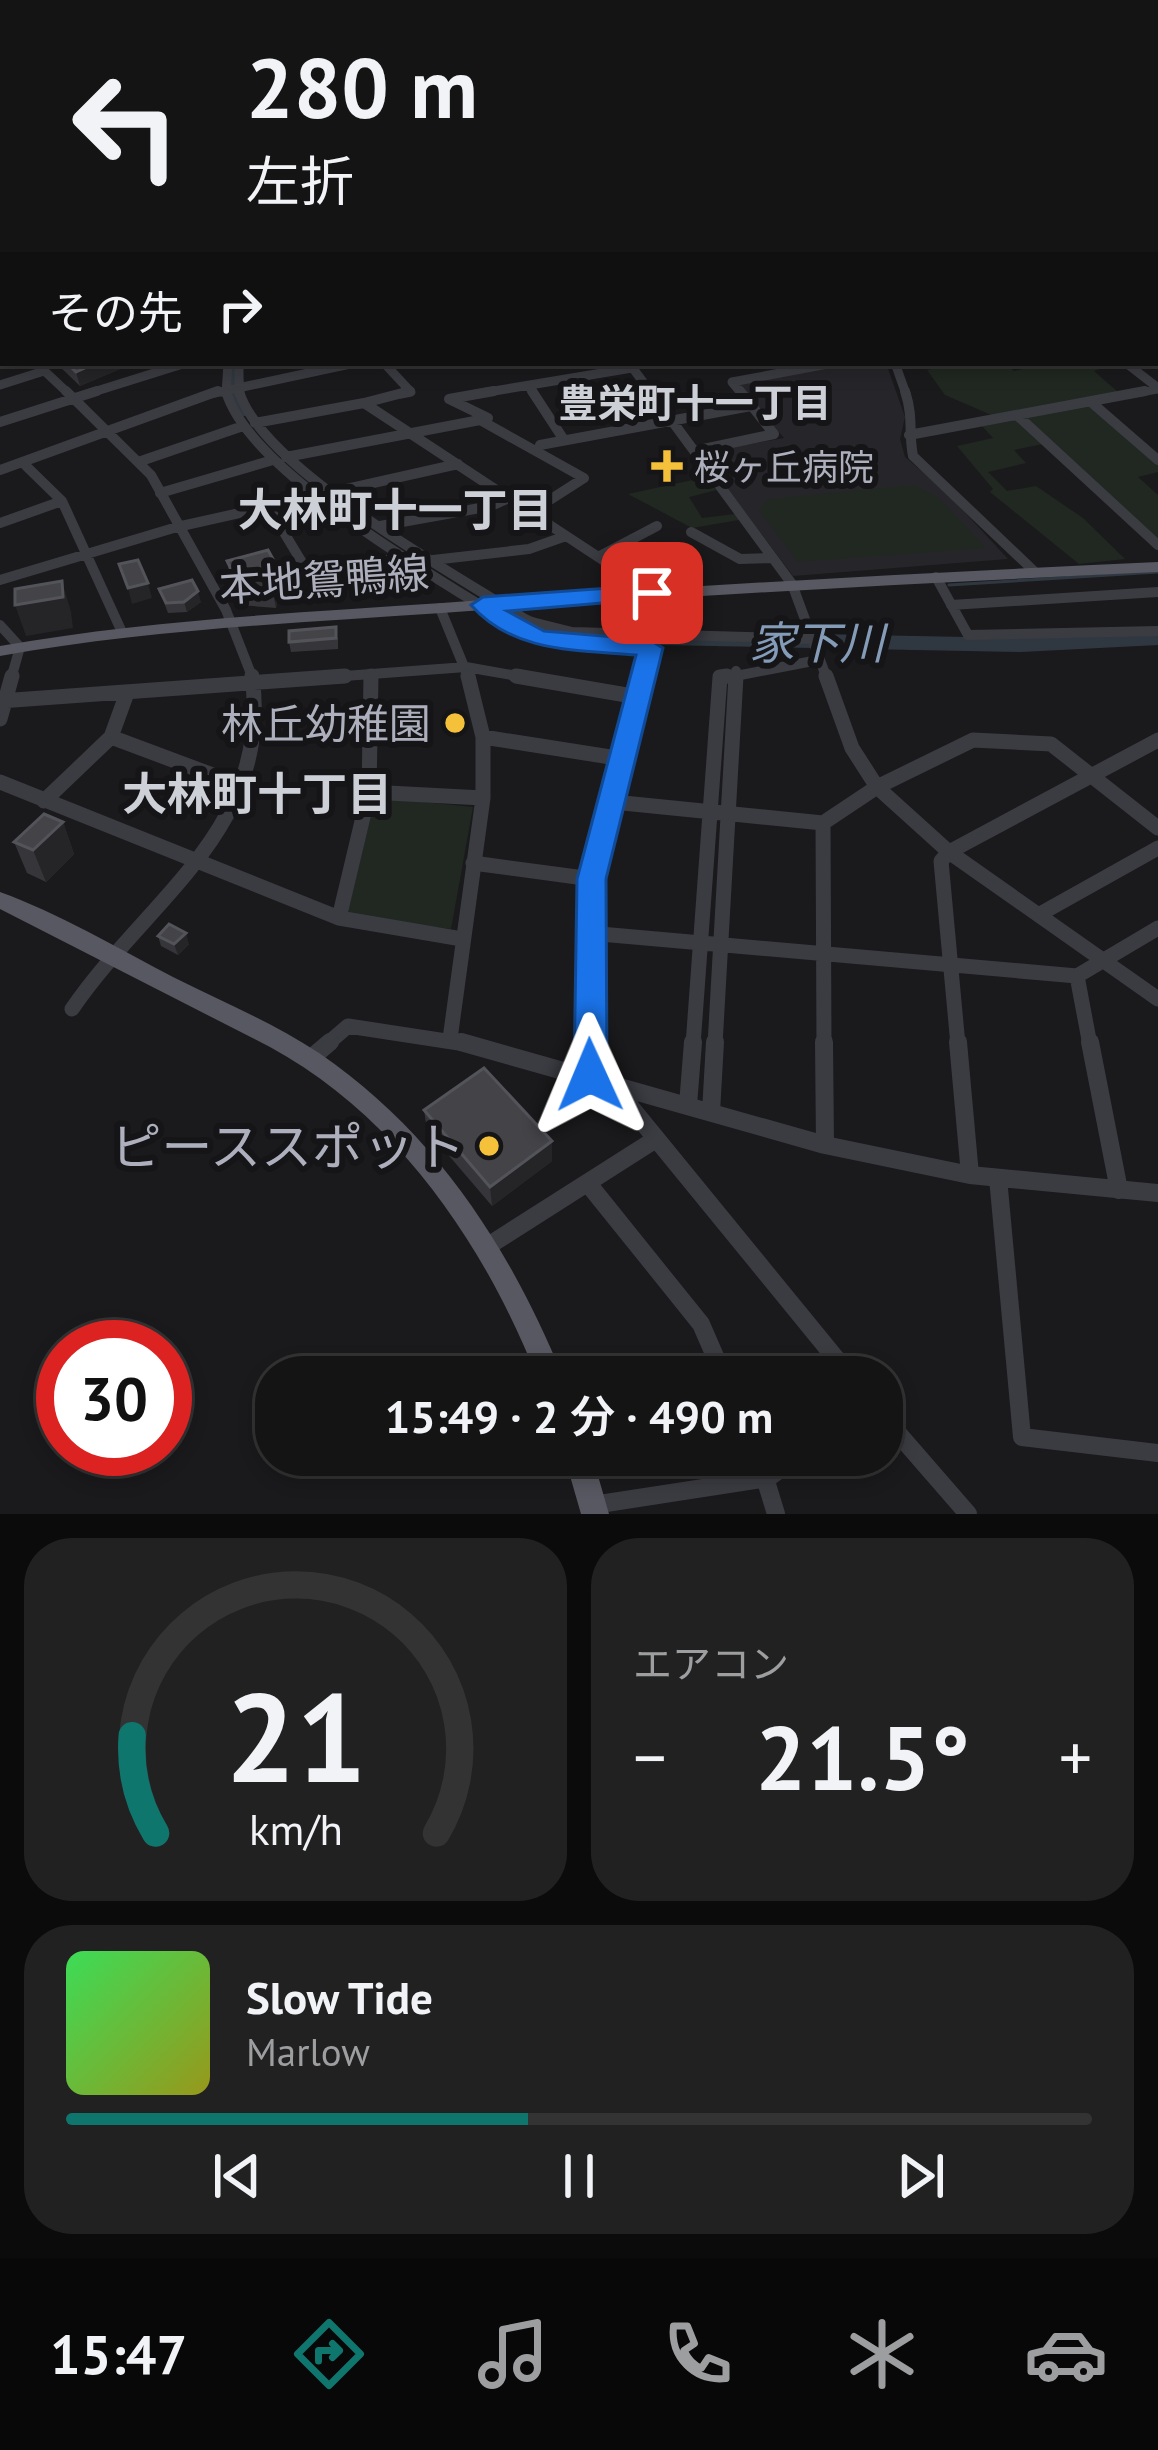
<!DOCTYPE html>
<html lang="ja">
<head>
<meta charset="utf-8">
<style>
	body { margin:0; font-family:"PT Sans","Noto Sans JP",sans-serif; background:#212122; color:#f1f3f6; height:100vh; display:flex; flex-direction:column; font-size:45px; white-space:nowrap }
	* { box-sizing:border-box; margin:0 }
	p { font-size:39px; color:#9d9ea0 }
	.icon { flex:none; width:66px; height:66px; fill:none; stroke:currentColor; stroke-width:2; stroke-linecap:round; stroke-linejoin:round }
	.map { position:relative; height:1514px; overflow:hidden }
	.sheet { display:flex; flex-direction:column; gap:24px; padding:24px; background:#0b0b0c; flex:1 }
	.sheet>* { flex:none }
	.guide { position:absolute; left:0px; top:0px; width:1158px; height:366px; box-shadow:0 6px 18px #0003,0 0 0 3px #333334; background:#141415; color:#f1f3f6; overflow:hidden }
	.speed { position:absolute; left:36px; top:1320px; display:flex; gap:24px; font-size:60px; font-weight:700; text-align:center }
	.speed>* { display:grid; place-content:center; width:156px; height:156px; border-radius:50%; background:#141415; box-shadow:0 6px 18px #0003,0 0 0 3px #333334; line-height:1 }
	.speed .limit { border:18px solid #d22; background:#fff; color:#111 }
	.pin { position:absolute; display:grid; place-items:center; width:102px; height:102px; color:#fff; margin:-51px; border-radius:24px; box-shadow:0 6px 18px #0006 }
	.me { position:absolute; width:132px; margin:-66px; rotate:359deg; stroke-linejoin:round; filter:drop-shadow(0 0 9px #0008) }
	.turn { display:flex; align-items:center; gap:42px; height:252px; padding:0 48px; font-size:54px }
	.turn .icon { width:156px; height:156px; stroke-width:2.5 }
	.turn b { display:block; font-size:84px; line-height:102px }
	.then { display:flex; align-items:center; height:114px; padding:0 48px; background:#0003; gap:24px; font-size:45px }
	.big { font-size:90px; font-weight:600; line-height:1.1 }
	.sheet .widget { flex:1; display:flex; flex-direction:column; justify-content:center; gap:18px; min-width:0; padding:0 42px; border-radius:48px; background:#212122 }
	.sheet .dial { align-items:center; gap:0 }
	.dial svg { height:312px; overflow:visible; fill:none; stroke:#333334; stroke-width:7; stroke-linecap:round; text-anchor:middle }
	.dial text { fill:#f1f3f6; stroke:none }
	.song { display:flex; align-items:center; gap:36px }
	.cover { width:144px; height:144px; border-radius:18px; background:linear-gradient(135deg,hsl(130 70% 55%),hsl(60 70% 35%)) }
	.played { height:12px; border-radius:6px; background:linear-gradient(90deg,#0f766e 45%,#333334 45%) }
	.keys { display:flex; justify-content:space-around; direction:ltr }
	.heat { display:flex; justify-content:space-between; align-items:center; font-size:66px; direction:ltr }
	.sheet .tiles { flex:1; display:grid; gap:24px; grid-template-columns:1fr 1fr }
	.widget:last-child { grid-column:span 2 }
	.trip { position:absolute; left:255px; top:1356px; width:648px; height:120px; border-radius:48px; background:#141415; box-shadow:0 6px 18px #0003,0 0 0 3px #333334; font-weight:600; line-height:120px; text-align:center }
	.menu { display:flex; height:192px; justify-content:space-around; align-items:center; background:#080808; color:#9d9ea0 }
	.menu .icon { width:84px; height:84px }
	.menu .current { color:#0f766e }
	.menu b { font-size:54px; color:#f1f3f6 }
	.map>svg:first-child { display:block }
	.built { fill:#26262a }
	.green { fill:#202821 }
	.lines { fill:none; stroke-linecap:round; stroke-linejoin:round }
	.stream { stroke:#2f3841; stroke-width:3 }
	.river { fill:#2f3841; fill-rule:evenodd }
	.minor-far4 { stroke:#3b3c42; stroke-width:8 }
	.minor-far3 { stroke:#3b3c42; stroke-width:9 }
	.minor-far2 { stroke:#3b3c42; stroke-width:10 }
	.minor-far1 { stroke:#3b3c42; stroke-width:15 }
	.minor { stroke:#3b3c42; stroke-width:18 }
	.major { fill:#575861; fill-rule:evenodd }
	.highway { fill:#676973; fill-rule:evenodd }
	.wall { fill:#36363a }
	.shaded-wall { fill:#252528 }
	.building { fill:#434348; stroke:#53545a; stroke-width:3 }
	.route { fill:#1a73e8; stroke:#114b97; stroke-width:3 }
	.poi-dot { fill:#f5c13a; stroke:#151518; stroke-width:4.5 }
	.labels { text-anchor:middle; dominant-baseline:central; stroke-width:12; stroke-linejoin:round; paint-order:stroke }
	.far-poi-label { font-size:36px; fill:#adb0bc; stroke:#151518; text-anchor:start }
	.far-neighbourhood-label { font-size:39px; font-weight:bold; fill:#ced0d8; stroke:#151518 }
	.street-label { font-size:42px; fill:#adb0bc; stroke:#151518 }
	.poi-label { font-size:42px; fill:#adb0bc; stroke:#151518; text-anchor:end }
	.neighbourhood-label { font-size:45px; font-weight:bold; fill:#ced0d8; stroke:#151518 }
	.water-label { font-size:45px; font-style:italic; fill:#849cb7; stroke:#151518 }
	.near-poi-label { font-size:51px; fill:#adb0bc; stroke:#151518; text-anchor:end }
</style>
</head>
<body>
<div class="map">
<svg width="1158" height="1514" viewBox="0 0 1158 1514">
	<rect width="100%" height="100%" fill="#1a1a1c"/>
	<path class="built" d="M860,363h26l19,54 -5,22 5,18 41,35 62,67 -215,17 -92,-123 83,-15 -47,-55z"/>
	<path class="green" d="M963,363h41l10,8 39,-8h55l3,2 -17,6 24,21 -122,25 -51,-22 -18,-25z
		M1092,405l66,59v8l-20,5 20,18v47l-135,-124z
		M1018,420l25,24 -29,6 12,13 -38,9 19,19 29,-5 47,32 42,41 -46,5 -89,-72 3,-3 -36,-43 36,-8 -11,-12z
		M702,478l15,12 -28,7 13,21 33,-4 4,6 -47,8 -64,-34z
		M914,485l25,13 47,50 -188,14 -39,-52 9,-11z
		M382,798l91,9 -22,122 -99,-12 -4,-6 26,-108z"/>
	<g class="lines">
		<path class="stream" d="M949,585l209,-13"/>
		<path class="river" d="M224,363h18l4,53h-12l-10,-18z
			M506,605l54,24 461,9 137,-7v14l-137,7 -465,-9 -58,-26 -3,-5 3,-5z"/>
		<path class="minor-far4" d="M26,0l25,3
			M704,0h80
			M814,0l4,3
			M979,0l4,3
			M75,3l7,-3
			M681,3l4,-3"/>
		<path class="minor-far3" d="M1155,349l3,-15
			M36,363l33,31
			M239,363v31
			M384,363l27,29 -10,2
			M629,363l23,31
			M895,363l11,31
			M1126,363l32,25
			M0,385l44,-14
			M529,386l5,8
			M87,394l99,-31
			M210,394l145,-31
			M226,394l2,-31
			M476,394l156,-26
			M742,394l-10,-12 101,-19
			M1129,394l29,-5"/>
		<path class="minor-far2" d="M66,391l85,84 75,135 27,69
			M226,391c23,83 219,190 293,239l38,12 93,6 -8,31
			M239,391c22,78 219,184 289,230l44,11 241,7
			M410,391l-46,12 289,190
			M532,391l32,49
			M650,391l142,193 35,95
			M905,391c9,28 3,39 8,65l122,116
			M1091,402l67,58
			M1019,417l139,128
			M488,418l-39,-19 45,-8
			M0,422l97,-31
			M255,423l109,-20
			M909,435l236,-44
			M540,445l211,-39
			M694,451l80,-17 -34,-43
			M286,457l194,-37 104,58 -53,34
			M141,461l102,-35
			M22,462l40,39 59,129
			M0,470l218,-79
			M160,493l113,-33
			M268,506l35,58 109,-5
			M0,523l62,-22
			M380,526l111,-20 20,-9
			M691,532l49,27 32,-1
			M598,557l59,-31
			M433,560l96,-11 37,-13
			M936,577l32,58 190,-4
			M0,580l177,-53 281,-63
			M951,605l207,-13
			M440,608l29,71
			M0,625l20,22 -9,32
			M304,679l162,-12 68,12
			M720,679l98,-19
			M736,679v-8"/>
		<path class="minor-far1" d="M516,676l122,21
			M826,676l26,72 25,39 72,65 209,147
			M0,701l345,-25
			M0,719l12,-43
			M111,737l131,49
			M483,737l140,22
			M0,782l339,136 123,21
			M369,792l114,6
			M44,801l67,-64 16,-44
			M613,802l210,21 54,-36 96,-47 78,4 107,84
			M823,823l1,222
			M473,863l119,16
			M1040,914l118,-66
			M339,918l30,-126 2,-116
			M589,933l488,43 13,69
			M1077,976l81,-48
			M72,1009c76,-111 201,-180 180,-333
			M450,1039l33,-241v-61l-15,-61
			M326,1045l22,-19 124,19
			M590,1045l2,-166 51,-203
			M693,1045l27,-368 7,-1
			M715,1045l21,-369
			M958,1045l-17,-184 8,-9 209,-112"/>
		<path class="minor" d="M461,1042l364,103 145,30 188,18
			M824,1042l1,103
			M958,1042l12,133
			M1090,1042l29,148
			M310,1059l20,-17
			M590,1075v-33
			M610,1082l241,295
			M688,1105l5,-63
			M711,1112l4,-70
			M998,1178l24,259 136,16
			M590,1186l111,138 23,53
			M488,1246l168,-107
			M882,1415l86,99
			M758,1455l18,59
			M593,1505l175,-27 32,-23"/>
		<path class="major" d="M1158,562v10c-239,11 -477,24 -716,41 -148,10 -296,17 -442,43v-10c147,-26 294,-33 442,-43 239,-17 477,-30 716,-41z
			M0,892c58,21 118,56 173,85 48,24 101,46 146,76 117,80 191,195 244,324h-26c-53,-133 -139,-260 -267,-330l-270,-138z
			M564,1455h28l17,59h-28z"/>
		<path class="highway" d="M173,0h264l20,3h-274z
			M1155,71h3v6h-3z"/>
	</g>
	<path class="wall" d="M56,363h62l2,6 -40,17z
		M273,559l6,31 -3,18 -36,-3 -7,-13 -6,-31z
		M159,589l42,13 -14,10 -19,1z
		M338,638v11l-47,3 -2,-10z
		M63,822l11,32 -28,28 -19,-9 -13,-31z
		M158,936l31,8 -11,11 -17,-9z
		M424,1110l128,51 -60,45 -65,-76z"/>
	<path class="shaded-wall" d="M96,363h22l2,6 -40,17 -4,-14z
		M273,559l6,31 -3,18 -6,-31z
		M62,581l9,31 2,16 -47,8 -11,-31z
		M148,583l4,15 -20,6 -4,-16z
		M198,591l3,11 -14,10 -3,-10z
		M63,822l11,32 -28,28 -13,-32z
		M186,933l3,11 -11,11 -4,-11z
		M552,1141v20l-60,45 -2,-19z"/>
	<path class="building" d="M67,363h29l-20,9z
		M268,550l5,9 -3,18 -36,-2 -7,-14z
		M138,560l10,23 -20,5 -9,-24z
		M192,580l6,11 -14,11 -18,1 -7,-14z
		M62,581l1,16 -48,8v-16z
		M336,627v11l-47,4v-11z
		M44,814l19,8 -30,28 -19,-8z
		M169,924l17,9 -12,11 -16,-8z
		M484,1068l68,73 -62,46 -66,-77z"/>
	<path class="route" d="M652,585l12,8 -3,5 -154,13 37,20 106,9 13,8 -57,231 1,196 -5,10 -12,5 -12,-5 -4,-10 3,-196 59,-224c-59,-5 -123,-2 -165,-50l12,-8z"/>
	<g class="poi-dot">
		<path d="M661 448h12v12h12v12h-12v12h-12v-12h-12v-12h12z"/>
		<circle cx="455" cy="723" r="12"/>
		<circle cx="489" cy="1146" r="12"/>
	</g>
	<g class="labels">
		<g class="far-poi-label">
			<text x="694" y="466">桜ヶ丘病院</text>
		</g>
		<g class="far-neighbourhood-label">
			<text x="695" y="402">豊栄町十一丁目</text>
		</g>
		<g class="street-label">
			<text transform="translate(324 579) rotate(-4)">本地鴛鴨線</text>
		</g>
		<g class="poi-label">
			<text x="431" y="723">林丘幼稚園</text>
		</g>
		<g class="neighbourhood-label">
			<text x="395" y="509">大林町十一丁目</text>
			<text x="257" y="793">大林町十丁目</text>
		</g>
		<g class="water-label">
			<text x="817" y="642">家下川</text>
		</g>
		<g class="near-poi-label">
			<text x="465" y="1146">ピーススポット</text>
		</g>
	</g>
</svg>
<div class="speed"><div class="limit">30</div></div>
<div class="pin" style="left:652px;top:593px;background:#d93025"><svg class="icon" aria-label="arrive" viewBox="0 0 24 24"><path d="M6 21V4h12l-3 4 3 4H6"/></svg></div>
<svg class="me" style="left:590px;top:1075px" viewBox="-20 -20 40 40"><path d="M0-17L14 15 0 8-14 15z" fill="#1a73e8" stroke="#fff" stroke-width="4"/></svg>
<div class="trip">15:49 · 2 分 · 490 m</div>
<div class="guide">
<div class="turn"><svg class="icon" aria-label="left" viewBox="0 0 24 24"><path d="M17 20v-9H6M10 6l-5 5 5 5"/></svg><div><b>280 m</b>左折</div></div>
<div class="then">その先<svg class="icon" aria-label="right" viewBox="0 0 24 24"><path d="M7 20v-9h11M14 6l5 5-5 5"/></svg></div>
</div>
</div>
<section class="sheet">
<div class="tiles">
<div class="widget dial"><svg viewBox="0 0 100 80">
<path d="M14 69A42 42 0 1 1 86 69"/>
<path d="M14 69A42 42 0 0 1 8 44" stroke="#0f766e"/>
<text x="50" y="56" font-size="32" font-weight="700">21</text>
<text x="50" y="72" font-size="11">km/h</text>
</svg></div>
<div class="widget"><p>エアコン</p>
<div class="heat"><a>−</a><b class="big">21.5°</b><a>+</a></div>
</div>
<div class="widget">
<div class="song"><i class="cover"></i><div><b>Slow Tide</b><p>Marlow</p></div></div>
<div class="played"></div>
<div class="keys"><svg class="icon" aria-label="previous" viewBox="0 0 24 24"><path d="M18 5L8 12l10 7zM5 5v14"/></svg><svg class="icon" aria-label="pause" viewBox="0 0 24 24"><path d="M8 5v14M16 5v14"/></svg><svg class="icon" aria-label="next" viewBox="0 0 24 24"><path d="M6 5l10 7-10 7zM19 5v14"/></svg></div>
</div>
</div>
</section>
<nav class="menu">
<b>15:47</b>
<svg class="icon current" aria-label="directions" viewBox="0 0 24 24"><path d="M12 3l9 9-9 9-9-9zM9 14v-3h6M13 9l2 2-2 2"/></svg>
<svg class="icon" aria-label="music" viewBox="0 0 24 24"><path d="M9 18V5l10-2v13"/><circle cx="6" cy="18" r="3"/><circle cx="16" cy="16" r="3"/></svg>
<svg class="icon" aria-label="phone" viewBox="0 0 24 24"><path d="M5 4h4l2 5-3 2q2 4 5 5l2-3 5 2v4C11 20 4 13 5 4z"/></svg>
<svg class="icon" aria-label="climate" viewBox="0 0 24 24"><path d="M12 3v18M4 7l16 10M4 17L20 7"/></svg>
<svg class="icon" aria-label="car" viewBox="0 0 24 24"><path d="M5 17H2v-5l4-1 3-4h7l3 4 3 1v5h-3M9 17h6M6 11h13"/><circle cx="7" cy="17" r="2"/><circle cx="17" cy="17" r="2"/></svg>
</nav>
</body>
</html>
